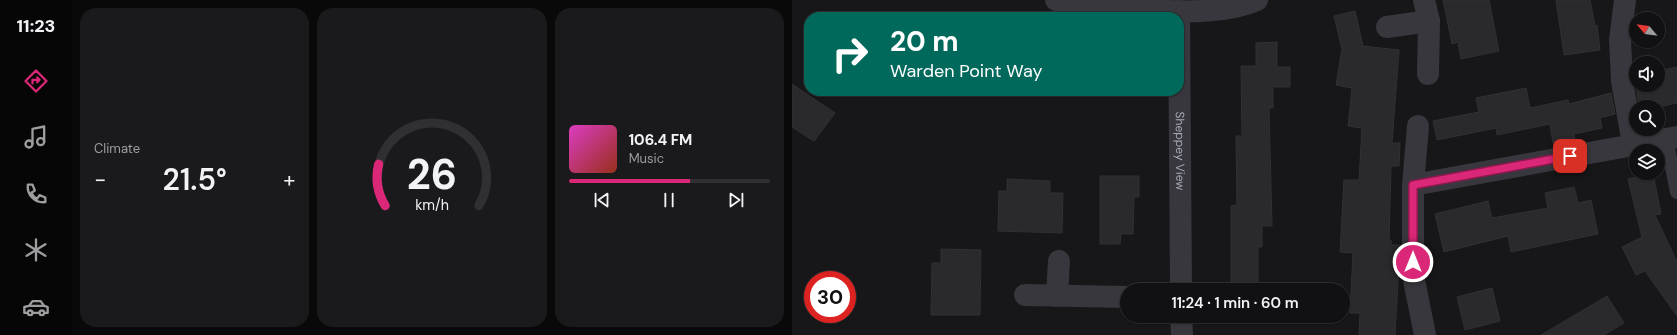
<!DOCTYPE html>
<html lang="en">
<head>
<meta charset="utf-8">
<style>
	body { margin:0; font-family:"DM Sans",sans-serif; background:#1a191b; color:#f1f3f6; height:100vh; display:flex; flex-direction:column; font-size:15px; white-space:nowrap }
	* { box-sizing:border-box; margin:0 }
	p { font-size:13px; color:#9c9d9f }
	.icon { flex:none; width:22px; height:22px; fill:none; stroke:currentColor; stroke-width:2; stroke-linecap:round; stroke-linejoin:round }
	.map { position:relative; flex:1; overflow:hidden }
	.drawer { display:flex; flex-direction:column; gap:8px; padding:8px; background:#09090a; width:720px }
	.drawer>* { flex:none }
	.guide { position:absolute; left:12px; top:12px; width:380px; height:84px; border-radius:16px; box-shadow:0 1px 3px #0004,0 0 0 1px #303032; background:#00695c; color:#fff; overflow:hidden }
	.needle { width:26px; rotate:299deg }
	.fabs { position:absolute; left:837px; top:12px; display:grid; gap:8px }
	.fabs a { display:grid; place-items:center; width:36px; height:36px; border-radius:50%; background:#111012; box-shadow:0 1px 3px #0004,0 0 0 1px #303032; font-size:20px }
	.speed { position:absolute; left:12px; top:271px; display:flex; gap:8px; font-size:20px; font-weight:700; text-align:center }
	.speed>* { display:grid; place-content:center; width:52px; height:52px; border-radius:50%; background:#111012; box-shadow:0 1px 3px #0004,0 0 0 1px #303032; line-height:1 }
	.speed .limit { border:6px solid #d22; background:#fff; color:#111 }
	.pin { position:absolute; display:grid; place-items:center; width:34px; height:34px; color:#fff; margin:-17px; border-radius:8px; box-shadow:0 2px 6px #0006 }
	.me { position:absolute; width:44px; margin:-22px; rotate:0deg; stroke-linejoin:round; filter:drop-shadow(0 0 3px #0008) }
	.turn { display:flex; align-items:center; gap:14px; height:84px; padding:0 20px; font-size:18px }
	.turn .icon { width:52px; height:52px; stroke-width:2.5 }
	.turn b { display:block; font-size:28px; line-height:34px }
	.big { font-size:30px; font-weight:600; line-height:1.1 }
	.drawer .tile { flex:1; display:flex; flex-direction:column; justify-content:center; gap:6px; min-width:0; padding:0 14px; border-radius:16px; background:#1a191b }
	.drawer .dial { align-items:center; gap:0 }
	.dial svg { height:104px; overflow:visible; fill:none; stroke:#303032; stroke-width:7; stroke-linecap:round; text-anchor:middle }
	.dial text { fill:#f1f3f6; stroke:none }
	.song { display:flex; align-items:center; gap:12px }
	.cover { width:48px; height:48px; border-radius:6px; background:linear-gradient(135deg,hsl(310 70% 55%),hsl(10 70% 35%)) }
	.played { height:4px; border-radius:2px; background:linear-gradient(90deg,#db2777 60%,#303032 60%) }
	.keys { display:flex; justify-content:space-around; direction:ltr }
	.heat { display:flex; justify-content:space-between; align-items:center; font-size:22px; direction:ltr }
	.drawer .tiles { flex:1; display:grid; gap:8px; grid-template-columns:repeat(3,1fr) }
	.trip { position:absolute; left:328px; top:283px; width:230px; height:40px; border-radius:20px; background:#111012; box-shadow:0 1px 3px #0004,0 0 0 1px #303032; font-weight:600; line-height:40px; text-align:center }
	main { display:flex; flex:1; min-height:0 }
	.menu { display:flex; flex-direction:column; width:72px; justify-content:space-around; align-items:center; background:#070607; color:#9c9d9f }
	.menu .icon { width:28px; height:28px }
	.menu .current { color:#db2777 }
	.menu b { font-size:18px; color:#f1f3f6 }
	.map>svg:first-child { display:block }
	.building { fill:#2a292c; stroke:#313034 }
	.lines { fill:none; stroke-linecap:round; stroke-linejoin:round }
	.lane { stroke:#37373d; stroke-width:14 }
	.street { stroke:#37373d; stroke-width:22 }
	.route-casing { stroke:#8e194d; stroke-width:10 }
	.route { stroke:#db2777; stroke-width:7 }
	.labels { text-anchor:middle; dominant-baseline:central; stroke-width:4; stroke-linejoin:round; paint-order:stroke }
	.street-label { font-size:12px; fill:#a8aab8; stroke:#121113 }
</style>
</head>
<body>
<main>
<nav class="menu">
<b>11:23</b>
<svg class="icon current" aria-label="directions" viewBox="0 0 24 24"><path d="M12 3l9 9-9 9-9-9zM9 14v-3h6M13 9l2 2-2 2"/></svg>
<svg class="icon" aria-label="music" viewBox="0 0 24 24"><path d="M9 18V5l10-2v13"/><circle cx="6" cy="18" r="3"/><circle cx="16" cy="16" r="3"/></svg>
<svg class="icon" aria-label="phone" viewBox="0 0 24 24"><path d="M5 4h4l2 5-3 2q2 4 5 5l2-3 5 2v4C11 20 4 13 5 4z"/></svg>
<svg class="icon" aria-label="climate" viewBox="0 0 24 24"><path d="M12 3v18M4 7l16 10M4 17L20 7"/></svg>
<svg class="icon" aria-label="car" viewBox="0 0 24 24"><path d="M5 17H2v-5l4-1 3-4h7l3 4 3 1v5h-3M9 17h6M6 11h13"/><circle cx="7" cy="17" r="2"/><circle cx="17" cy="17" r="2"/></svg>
</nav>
<section class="drawer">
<div class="tiles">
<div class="tile"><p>Climate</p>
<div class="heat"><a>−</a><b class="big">21.5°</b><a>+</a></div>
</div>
<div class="tile dial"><svg viewBox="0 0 100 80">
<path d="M14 69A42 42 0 1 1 86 69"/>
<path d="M14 69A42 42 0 0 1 9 37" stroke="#db2777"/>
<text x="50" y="56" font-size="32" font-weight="700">26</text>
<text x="50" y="72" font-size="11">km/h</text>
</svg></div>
<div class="tile">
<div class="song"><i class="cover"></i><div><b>106.4 FM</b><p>Music</p></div></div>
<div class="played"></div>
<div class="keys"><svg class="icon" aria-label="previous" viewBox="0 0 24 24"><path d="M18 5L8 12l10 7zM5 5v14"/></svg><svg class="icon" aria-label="pause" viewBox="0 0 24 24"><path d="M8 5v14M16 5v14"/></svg><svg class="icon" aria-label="next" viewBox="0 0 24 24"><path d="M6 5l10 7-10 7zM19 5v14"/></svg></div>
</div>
</div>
</section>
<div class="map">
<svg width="885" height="335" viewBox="0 0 885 335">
	<rect width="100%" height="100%" fill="#171618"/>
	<path class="building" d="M651,0h46l10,51 -38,8 -3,-17 -6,2z
		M764,0h34l5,26 2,-1 3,25 -36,5z
		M563,11l8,35 36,4 -7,93h8l-1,23h-8l-2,74h2v5h9l-5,90h-36l1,-22h-10l3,-60 -13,-1 4,-72h15l3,-52 -14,-2 4,-38 -16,-3 6,-36 -8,-33z
		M485,42v25h13v20h-17v21h-4l3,118h-10v21h-4v43h-27v-84l6,-1 -1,-69h6l-1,-70h15v-23z
		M885,67v36l-19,4h-19l-3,-22h22v-14z
		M0,84l43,29 -21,28 -22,-14z
		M734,88l4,20 38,-8 1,4 42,-11 4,21 -15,4 2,10 -28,6 1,5 -22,4 -3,-19 -53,11 -1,-7 -59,12 -4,-19 46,-9 -3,-14z
		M861,173l8,41 -6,1 22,47v54l-32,-45 -9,4 -14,-28 20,-10 -14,-58z
		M308,176h39v21h-5l-1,37h-12l-1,10h-20z
		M215,179l43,2v12h13l-1,40 -64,-2 1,-40h8z
		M782,187l4,16 13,-3 7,34 -87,18 -3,-16 -64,16 -9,-38 53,-13 4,17 56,-10 -3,-15z
		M149,249l40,1 -1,65h-49l1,-52h9z
		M700,288l8,33 -35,9 -8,-33z
		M815,296l17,27 -20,12h-63z"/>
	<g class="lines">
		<path class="lane" d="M874,138l11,54"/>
		<g class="street">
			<path d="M264,0c57,5 149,23 201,0"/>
			<path d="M632,0l5,21 -1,53"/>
			<path d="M833,0l-5,40 2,41 11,63"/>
			<path id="s1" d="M387,11l2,279"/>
			<path d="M595,27l42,-6"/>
			<path d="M626,126l-5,59v90l12,60"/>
			<path d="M621,185l264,-48"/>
			<path d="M233,295l102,2"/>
			<path d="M265,296l2,-35"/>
			<path d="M389,316l1,19"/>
		</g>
	</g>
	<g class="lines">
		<defs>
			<path id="route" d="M621,262v-77l157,-29"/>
		</defs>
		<use href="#route" class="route-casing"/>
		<use href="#route" class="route"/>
	</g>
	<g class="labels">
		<g class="street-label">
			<text stroke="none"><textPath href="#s1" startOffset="140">Sheppey View</textPath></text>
		</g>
	</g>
</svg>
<div class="fabs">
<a><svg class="needle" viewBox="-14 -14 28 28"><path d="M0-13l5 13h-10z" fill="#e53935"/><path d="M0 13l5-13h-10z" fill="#9c9d9f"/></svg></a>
<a><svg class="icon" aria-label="sound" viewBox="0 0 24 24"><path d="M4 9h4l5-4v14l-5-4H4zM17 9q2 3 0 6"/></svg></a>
<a><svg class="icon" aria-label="search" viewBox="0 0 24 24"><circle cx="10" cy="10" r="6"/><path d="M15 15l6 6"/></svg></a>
<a><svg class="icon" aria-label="layers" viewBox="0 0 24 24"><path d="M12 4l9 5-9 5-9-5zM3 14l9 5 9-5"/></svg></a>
</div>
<div class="speed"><div class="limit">30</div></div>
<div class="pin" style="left:778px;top:156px;background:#d93025"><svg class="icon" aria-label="arrive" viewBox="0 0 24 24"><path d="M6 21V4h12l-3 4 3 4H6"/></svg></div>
<svg class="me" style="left:621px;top:262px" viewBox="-20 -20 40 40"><circle r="17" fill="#db2777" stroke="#fff" stroke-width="3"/><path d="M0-11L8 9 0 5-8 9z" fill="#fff"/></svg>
<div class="trip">11:24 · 1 min · 60 m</div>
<div class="guide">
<div class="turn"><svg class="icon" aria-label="right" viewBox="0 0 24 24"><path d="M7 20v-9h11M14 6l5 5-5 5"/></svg><div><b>20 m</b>Warden Point Way</div></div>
</div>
</div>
</main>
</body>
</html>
